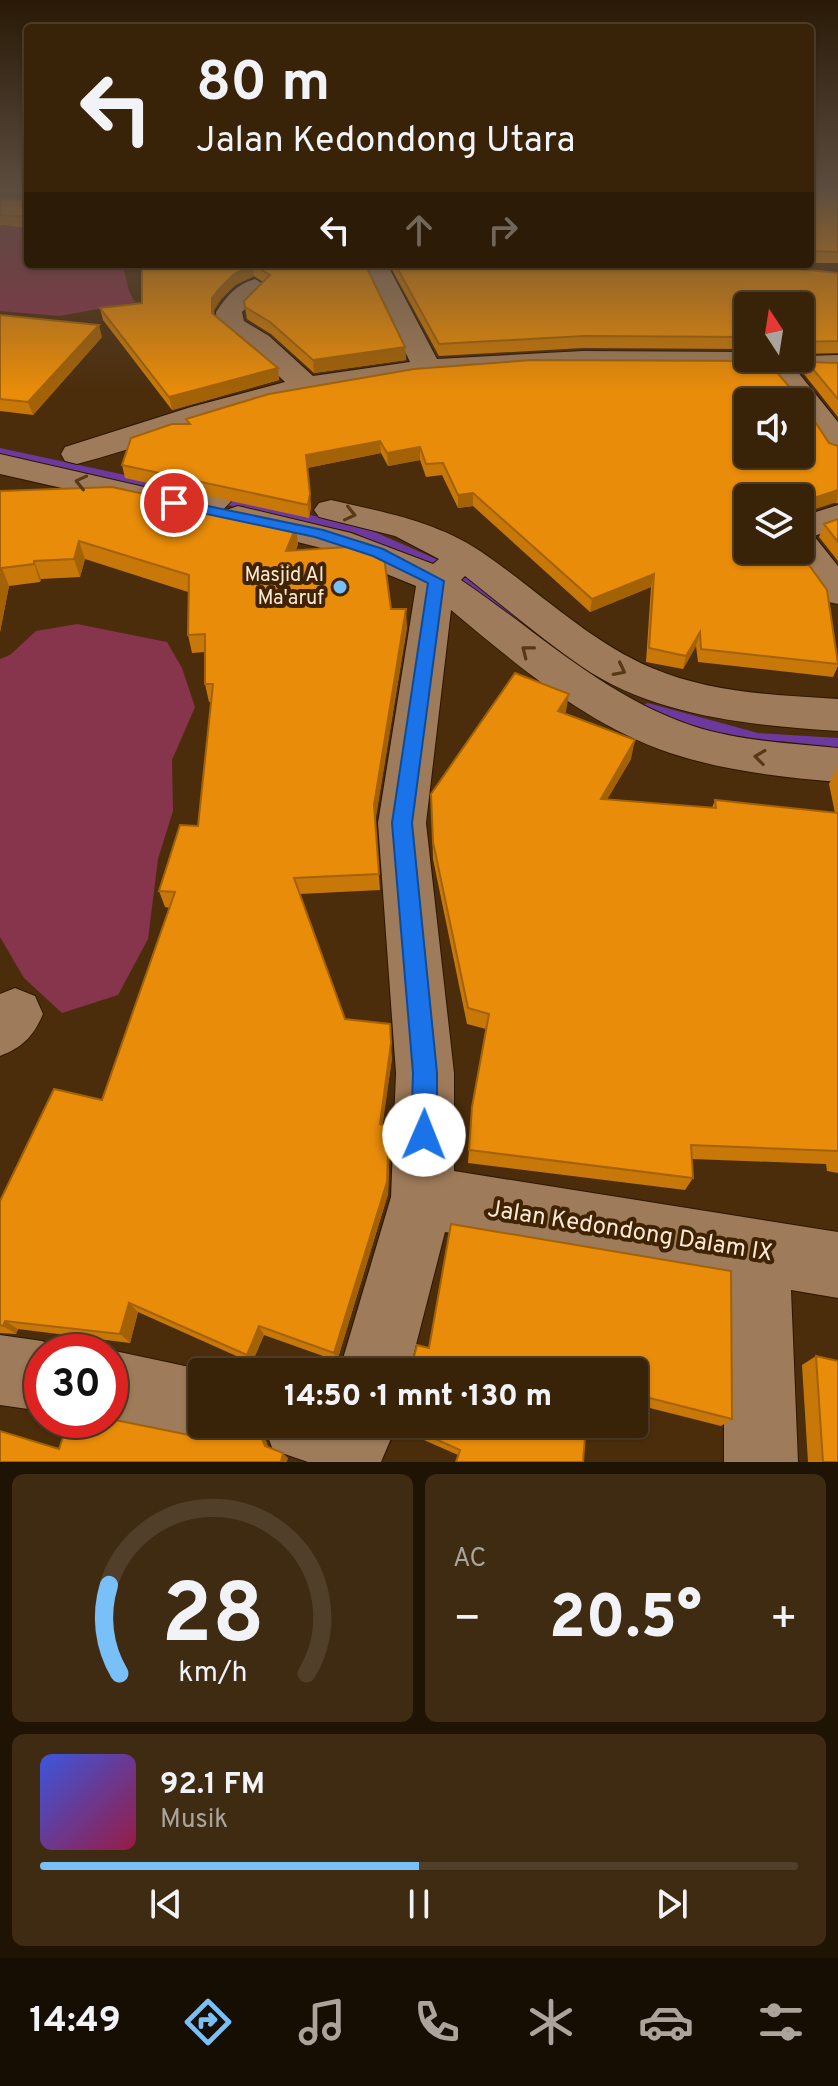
<!DOCTYPE html>
<html lang="id">
<head>
<meta charset="utf-8">
<style>
	body { margin:0; font-family:Overpass,sans-serif; background:#3f2a12; color:#f1f3f6; height:100vh; display:flex; flex-direction:column; font-size:30px; white-space:nowrap }
	* { box-sizing:border-box; margin:0 }
	p { font-size:26px; color:#aba49c }
	.icon { flex:none; width:44px; height:44px; fill:none; stroke:currentColor; stroke-width:2; stroke-linecap:round; stroke-linejoin:round }
	.map { position:relative; height:1462px; overflow:hidden }
	.sheet { display:flex; flex-direction:column; gap:12px; padding:12px; background:#1f1304; flex:1 }
	.sheet>* { flex:none }
	.banner { position:absolute; left:24px; top:24px; width:790px; height:244px; border-radius:8px; box-shadow:0 2px 6px #0004,0 0 0 2px #523f29; background:#382208; color:#f1f3f6; overflow:hidden }
	.needle { width:52px; rotate:348deg }
	.buttons { position:absolute; left:734px; top:292px; display:grid; gap:16px }
	.buttons a { display:grid; place-items:center; width:80px; height:80px; border-radius:8px; background:#382208; box-shadow:0 2px 6px #0004,0 0 0 2px #523f29; font-size:40px }
	.speed { position:absolute; left:24px; top:1334px; display:flex; gap:16px; font-size:40px; font-weight:700; text-align:center }
	.speed>* { display:grid; place-content:center; width:104px; height:104px; border-radius:50%; background:#382208; box-shadow:0 2px 6px #0004,0 0 0 2px #523f29; line-height:1 }
	.speed .limit { border:12px solid #d22; background:#fff; color:#111 }
	.pin { position:absolute; display:grid; place-items:center; width:68px; height:68px; color:#fff; margin:-34px; border:4px solid #fff; border-radius:50%; box-shadow:0 2px 8px #0007 }
	.me { position:absolute; width:88px; margin:-44px; rotate:1deg; stroke-linejoin:round; filter:drop-shadow(0 0 6px #0008) }
	.turn { display:flex; align-items:center; gap:28px; height:168px; padding:0 40px; font-size:36px }
	.turn .icon { width:104px; height:104px; stroke-width:2.5 }
	.turn b { display:block; font-size:56px; line-height:68px }
	.lanes { display:flex; align-items:center; height:76px; padding:0 40px; background:#0003; justify-content:center; gap:40px; direction:ltr }
	.lanes .off { opacity:.35 }
	.big { font-size:60px; font-weight:800; line-height:1.1 }
	.sheet .card { flex:1; display:flex; flex-direction:column; justify-content:center; gap:12px; min-width:0; padding:0 28px; border-radius:12px; background:#3f2a12 }
	.sheet .dial { align-items:center; gap:0 }
	.dial svg { height:208px; overflow:visible; fill:none; stroke:#523f29; stroke-width:7; stroke-linecap:round; text-anchor:middle }
	.dial text { fill:#f1f3f6; stroke:none }
	.song { display:flex; align-items:center; gap:24px }
	.cover { width:96px; height:96px; border-radius:12px; background:linear-gradient(135deg,hsl(230 70% 55%),hsl(340 70% 35%)) }
	.played { height:8px; border-radius:4px; background:linear-gradient(90deg,#79bff8 50%,#523f29 50%) }
	.keys { display:flex; justify-content:space-around; direction:ltr }
	.heat { display:flex; justify-content:space-between; align-items:center; font-size:44px; direction:ltr }
	.sheet .tiles { flex:1; display:grid; gap:12px; grid-template-columns:1fr 1fr }
	.card:last-child { grid-column:span 2 }
	.trip { position:absolute; left:188px; top:1358px; width:460px; height:80px; border-radius:8px; background:#382208; box-shadow:0 2px 6px #0004,0 0 0 2px #523f29; font-weight:800; line-height:80px; text-align:center }
	.tabs { display:flex; height:128px; justify-content:space-around; align-items:center; background:#160e03; color:#aba49c }
	.tabs .icon { width:56px; height:56px }
	.tabs .on { color:#79bff8 }
	.tabs b { font-size:36px; color:#f1f3f6 }
	.map>svg:first-child { display:block }
	.green { fill:#86354d }
	.lines { fill:none; stroke-linecap:round; stroke-linejoin:round }
	.stream { fill:#6e399f; fill-rule:evenodd }
	.minor-casing { stroke:#2c1600; stroke-width:2 }
	.minor { fill:#9e7b5a; fill-rule:evenodd }
	.wall { fill:#c87808 }
	.shaded-wall { fill:#a36206 }
	.building { fill:#e98c09; stroke:#a36206; stroke-width:2; fill-rule:evenodd }
	.oneway { stroke:#583917 }
	.route { fill:#1a73e8; stroke:#114b97; stroke-width:2 }
	.poi-dot { fill:#79bff8; stroke:#402301; stroke-width:3 }
	.labels { text-anchor:middle; dominant-baseline:central; stroke-width:8; stroke-linejoin:round; paint-order:stroke }
	.poi-label { font-size:20px; fill:#fce8d7; stroke:#402301; text-anchor:end }
	.near-street-label { font-size:24px; fill:#fce8d7; stroke:#402301 }
</style>
</head>
<body>
<div class="map">
<svg width="838" height="1462" viewBox="0 0 838 1462">
	<rect width="100%" height="100%" fill="#4b2d0b"/>
	<path class="green" d="M28,222v42h93c7,12 5,29 15,38l-76,14 -60,-5v-85z
		M77,624l90,18 15,26 13,39 -23,53 1,51 -15,48 -10,80 -30,56 -56,18 -38,-35 -24,-41v-278l10,-4 26,-24z"/>
	<g class="lines">
		<path class="stream" d="M0,448l361,78 98,43 67,54 -7,5 -5,-2 -65,-51 -97,-43 -352,-76z
			M648,703l110,30 80,5v12l-80,-5 -116,-32 -2,-4 2,-4z"/>
		<defs>
			<path id="minor" d="M363,264h24l50,95 146,-8 165,1v6l90,-3v18l-41,-2 41,51v35l-11,-3 -27,-41v-11h-9l-26,-32c-155,-4 -315,-6 -467,27 -75,16 -146,48 -221,67l-12,-3 -4,-7 4,-7 126,-40 94,-25 -36,-34 -32,-23 -1,-13c10,-15 20,-28 39,-33l13,8 -26,25 2,9 25,15 44,40 97,-14z
				M0,454l175,40 5,7 -5,7 -12,3 -163,-37z
				M225,476l12,3 5,7c-14,20 -26,38 -51,31l-5,-7c10,-15 22,-30 39,-34z
				M331,500c52,12 104,21 149,51 57,38 108,90 172,117 59,25 123,27 186,31v32c-87,-6 -183,-14 -257,-65 -40,-28 -78,-60 -116,-90l-4,4c76,51 142,116 232,146 46,15 97,17 145,22v34c-57,-5 -113,-11 -168,-29 -83,-28 -152,-87 -219,-143l-25,213 28,250v98l384,61v66l-47,-8 7,172h-74v-183l-279,-47 -36,140h-70l52,-175 5,-124 -18,-250 38,-237 -91,-37 -99,-25 -6,-7 6,-7 12,-4 113,27 82,31 6,-5 -44,-23 -76,-19 -5,-7 5,-7z
				M838,505v23l-24,8 24,30v38l-14,-3 -37,-51h13v-33z
				M15,988l20,8 8,18c-10,23 -20,33 -43,42v-62z
				M0,1335l42,6 25,10 -25,1v59l-42,-6z
				M110,1350l103,22h-11v52h27l-2,4 -25,11 -93,-19 1,-68h-6z
				M263,1424h124l5,12 -11,26h-73l-35,-12z"/>
		</defs>
		<use href="#minor" class="minor-casing"/>
		<use href="#minor" class="minor"/>
	</g>
	<path class="wall" d="M0,187h28v41l-27,-3 -1,3v-29l27,1v-7l-27,-2z
		M810,187h28v76h-28z
		M142,264h223l40,83 1,13 -92,13 -43,-39 -24,-15 -3,-18 19,-19 -9,-6 -19,9 -14,14 -7,11v5l64,53 1,12 -107,30 -69,-90 -3,-12 42,-5z
		M389,264h360l89,9v80l-38,1v-48h-52v43l-165,-1 -144,8z
		M0,315l102,22 -69,78 -33,-4z
		M807,362l31,1v54l-34,-43z
		M802,402l27,41 9,3v57l-90,-5 90,160v8l-5,11 -135,-15 -2,-16 -13,23 -37,-7 5,-75 -61,25 -117,-106 -15,2 -16,-33 -16,2 -6,-17 -32,6 -7,-13 -74,15 4,39 -2,11 -184,-40 -3,-13 65,-41 -1,-5z
		M0,491l296,36 2,17 -2,6 95,59 16,18 -32,194 5,69 -80,4 45,125 47,39 -10,67 7,2 1,13 -2,54 -51,167 -73,-26 -12,28 -114,-51 -8,31 -112,-14 -2,5 -16,-1v-132l102,-101 68,-192 -5,-1 -6,-16 39,-65 13,-124h-2l-4,-18v-32l-13,1 -4,-18v-43l-103,-33 -5,18 -39,2 -1,3 -31,4 -9,46z
		M838,519v42l-19,-24 5,-13z
		M566,712l-1,1 66,46 -24,40 105,9 3,-8 120,13 -6,-29 9,-18v407l-11,-2 -1,-7 -134,-5 1,19 -8,12 -217,-27 4,-56 14,-78 -19,-5 -34,-165 -2,-65z
		M451,1224l281,195 -11,7 -87,-22v-32l-205,-24z
		M816,1356l22,106h-30l-6,-97z
		M399,1424h187l-128,31 -59,-26z"/>
	<path class="shaded-wall" d="M253,265l1,11 -19,9 -14,14 -7,11v15l-2,-27 8,-10 14,-14z
		M99,325l3,12 -69,78 -5,-13z
		M405,347l1,13 -92,13 -1,-13z
		M278,368l1,12 -107,30 -3,-13z
		M380,441l1,12 -74,15 -1,-13z
		M420,447v13l-32,6 -1,-13z
		M838,490l-1,12 -37,12 2,-12z
		M473,493v13l-15,2v-13z
		M310,494l1,13 -2,11 -1,-13z
		M296,527l2,17 -10,25 -2,-18z
		M79,541l6,18 -5,18 -6,-18z
		M34,561l7,18 -1,3 -6,-18z
		M2,568l7,18 -9,46v-56z
		M654,574l-3,13 -61,25 2,-13z
		M406,609l1,18 -32,196 -1,-18z
		M700,632l-4,14 -13,23 3,-13z
		M569,694l-3,18 -10,17 2,-18z
		M635,740l-4,19 -34,58 4,-18z
		M391,1043l1,15 -11,79 -1,-13z
		M389,1127l1,13 -2,54 -51,167 -3,-8z
		M129,1303l9,9 -8,31 -10,-9z
		M5,1321l13,8 -2,5 -13,-8z
		M259,1326l5,9 -12,28 -5,-8z
		M258,1429l6,6 6,16 -5,-5z
		M283,1453l5,5 -1,4h-6z"/>
	<path class="building" d="M27,187l1,30 -28,-2v-16l27,1z
		M810,187h28v65l-28,-1z
		M142,264h223l40,83 -92,13 -43,-38 -25,-15 -1,-6 26,-26 -17,-10 -19,9 -14,14 -8,10v15l66,55 -109,29 -69,-89 42,-5z
		M395,264h354l89,9v68l-38,1v-36h-52v31l-164,-1 -145,8z
		M0,315l99,10 -71,77 -28,-3z
		M532,360l235,1 26,30 8,1 1,10 27,41 9,3v44l-36,12v32h-2v-36h-52v52h50l29,40 11,74 -137,-15 -1,-17 -14,24 -37,-8 5,-74 -62,25 -119,-106 -15,2 -15,-32 -17,1 -6,-17 -33,6 -7,-12 -74,14 4,39 -2,11 -186,-40 9,-27 41,-14h18l-4,-5 83,-25 145,-25zM748,402h52v52h-52z
		M807,362l31,1v36z
		M112,487l184,40 -10,24 77,-5 21,11 7,52h15l-32,196 5,69 -85,4 51,141 45,5 1,19 -11,81 9,3 -2,55 -53,171 -75,-27 -12,29 -118,-52 -9,31 -115,-13 -2,5 -3,-1v-124l54,-112 48,11 73,-208 -16,-1 21,-66 18,1 15,-142h-8v-50l-17,1 1,-60 -110,-34 -5,18 -40,2v3l-32,4 -2,8v-85z
		M838,519v23l-14,-18z
		M515,673l54,21 -11,17 77,29 -34,59 115,9 -1,-8 123,13v338l-147,-6 2,33 -224,-28 3,-43 17,-93 -21,-6 -35,-166 -2,-48z
		M451,1224l280,47 1,148 -98,-25v-22h-224l7,-27 12,3z
		M816,1356l22,5v101h-15z
		M110,1419l84,17 25,-12h16l23,5 7,17 18,7 -2,9h-281v-31l59,18 10,-29z
		M402,1424h184l-3,38h-127l4,-12z"/>
	<defs><path id="oneway-chevron" d="M-2-3.5L2.5 0L-2 3.5" fill="none" stroke-width="1.6" stroke-linecap="round" stroke-linejoin="round" transform="scale(2)"/></defs>
	<g class="oneway">
		<use href="#oneway-chevron" transform="translate(81 482) rotate(-167)"/>
		<use href="#oneway-chevron" transform="translate(350 514) rotate(13)"/>
		<use href="#oneway-chevron" transform="translate(527 651) rotate(-142)"/>
		<use href="#oneway-chevron" transform="translate(620 670) rotate(27)"/>
		<use href="#oneway-chevron" transform="translate(760 757) rotate(-173)"/>
	</g>
	<linearGradient id="sky" x2="0" y2="1"><stop stop-color="#291906"/><stop offset="0.48" stop-color="#5b4c3f"/><stop offset="1" stop-color="#5b4c3f" stop-opacity="0"/></linearGradient>
	<rect width="838" height="392" fill="url(#sky)"/>
	<path class="route" d="M174,499l149,31 60,19 61,32 -32,242 25,250v62l-4,9 -9,4 -9,-4 -4,-9 2,-62 -21,-250 36,-240 -55,-27 -58,-19 -146,-31v-6z"/>
	<circle class="poi-dot" cx="340" cy="587" r="8"/>
	<g class="labels">
		<g class="poi-label">
			<text x="324" y="576">Masjid Al<tspan x="324" dy="23">Ma'aruf</tspan></text>
		</g>
		<g class="near-street-label">
			<text transform="translate(630 1232) rotate(9)">Jalan Kedondong Dalam IX</text>
		</g>
	</g>
</svg>
<div class="buttons">
<a><svg class="needle" viewBox="-14 -14 28 28"><path d="M0-13l5 13h-10z" fill="#e53935"/><path d="M0 13l5-13h-10z" fill="#aba49c"/></svg></a>
<a><svg class="icon" aria-label="sound" viewBox="0 0 24 24"><path d="M4 9h4l5-4v14l-5-4H4zM17 9q2 3 0 6"/></svg></a>
<a><svg class="icon" aria-label="layers" viewBox="0 0 24 24"><path d="M12 4l9 5-9 5-9-5zM3 14l9 5 9-5"/></svg></a>
</div>
<div class="speed"><div class="limit">30</div></div>
<div class="pin" style="left:174px;top:503px;background:#d93025"><svg class="icon" aria-label="arrive" viewBox="0 0 24 24"><path d="M6 21V4h12l-3 4 3 4H6"/></svg></div>
<svg class="me" style="left:424px;top:1135px" viewBox="-20 -20 40 40"><circle r="19" fill="#fff"/><path d="M0-13L10 11 0 6-10 11z" fill="#1a73e8"/></svg>
<div class="trip">14:50 · 1 mnt · 130 m</div>
<div class="banner">
<div class="turn"><svg class="icon" aria-label="left" viewBox="0 0 24 24"><path d="M17 20v-9H6M10 6l-5 5 5 5"/></svg><div><b>80 m</b>Jalan Kedondong Utara</div></div>
<div class="lanes"><svg class="icon" aria-label="left" viewBox="0 0 24 24"><path d="M17 20v-9H6M10 6l-5 5 5 5"/></svg><svg class="icon off" aria-label="ahead" viewBox="0 0 24 24"><path d="M12 20V5M6 11l6-6 6 6"/></svg><svg class="icon off" aria-label="right" viewBox="0 0 24 24"><path d="M7 20v-9h11M14 6l5 5-5 5"/></svg></div>
</div>
</div>
<section class="sheet">
<div class="tiles">
<div class="card dial"><svg viewBox="0 0 100 80">
<path d="M14 69A42 42 0 1 1 86 69"/>
<path d="M14 69A42 42 0 0 1 10 35" stroke="#79bff8"/>
<text x="50" y="56" font-size="32" font-weight="700">28</text>
<text x="50" y="72" font-size="11">km/h</text>
</svg></div>
<div class="card"><p>AC</p>
<div class="heat"><a>−</a><b class="big">20.5°</b><a>+</a></div>
</div>
<div class="card">
<div class="song"><i class="cover"></i><div><b>92.1 FM</b><p>Musik</p></div></div>
<div class="played"></div>
<div class="keys"><svg class="icon" aria-label="previous" viewBox="0 0 24 24"><path d="M18 5L8 12l10 7zM5 5v14"/></svg><svg class="icon" aria-label="pause" viewBox="0 0 24 24"><path d="M8 5v14M16 5v14"/></svg><svg class="icon" aria-label="next" viewBox="0 0 24 24"><path d="M6 5l10 7-10 7zM19 5v14"/></svg></div>
</div>
</div>
</section>
<nav class="tabs">
<b>14:49</b>
<svg class="icon on" aria-label="directions" viewBox="0 0 24 24"><path d="M12 3l9 9-9 9-9-9zM9 14v-3h6M13 9l2 2-2 2"/></svg>
<svg class="icon" aria-label="music" viewBox="0 0 24 24"><path d="M9 18V5l10-2v13"/><circle cx="6" cy="18" r="3"/><circle cx="16" cy="16" r="3"/></svg>
<svg class="icon" aria-label="phone" viewBox="0 0 24 24"><path d="M5 4h4l2 5-3 2q2 4 5 5l2-3 5 2v4C11 20 4 13 5 4z"/></svg>
<svg class="icon" aria-label="climate" viewBox="0 0 24 24"><path d="M12 3v18M4 7l16 10M4 17L20 7"/></svg>
<svg class="icon" aria-label="car" viewBox="0 0 24 24"><path d="M5 17H2v-5l4-1 3-4h7l3 4 3 1v5h-3M9 17h6M6 11h13"/><circle cx="7" cy="17" r="2"/><circle cx="17" cy="17" r="2"/></svg>
<svg class="icon" aria-label="filters" viewBox="0 0 24 24"><path d="M4 7h16M4 17h16"/><circle cx="9" cy="7" r="2"/><circle cx="15" cy="17" r="2"/></svg>
</nav>
</body>
</html>
